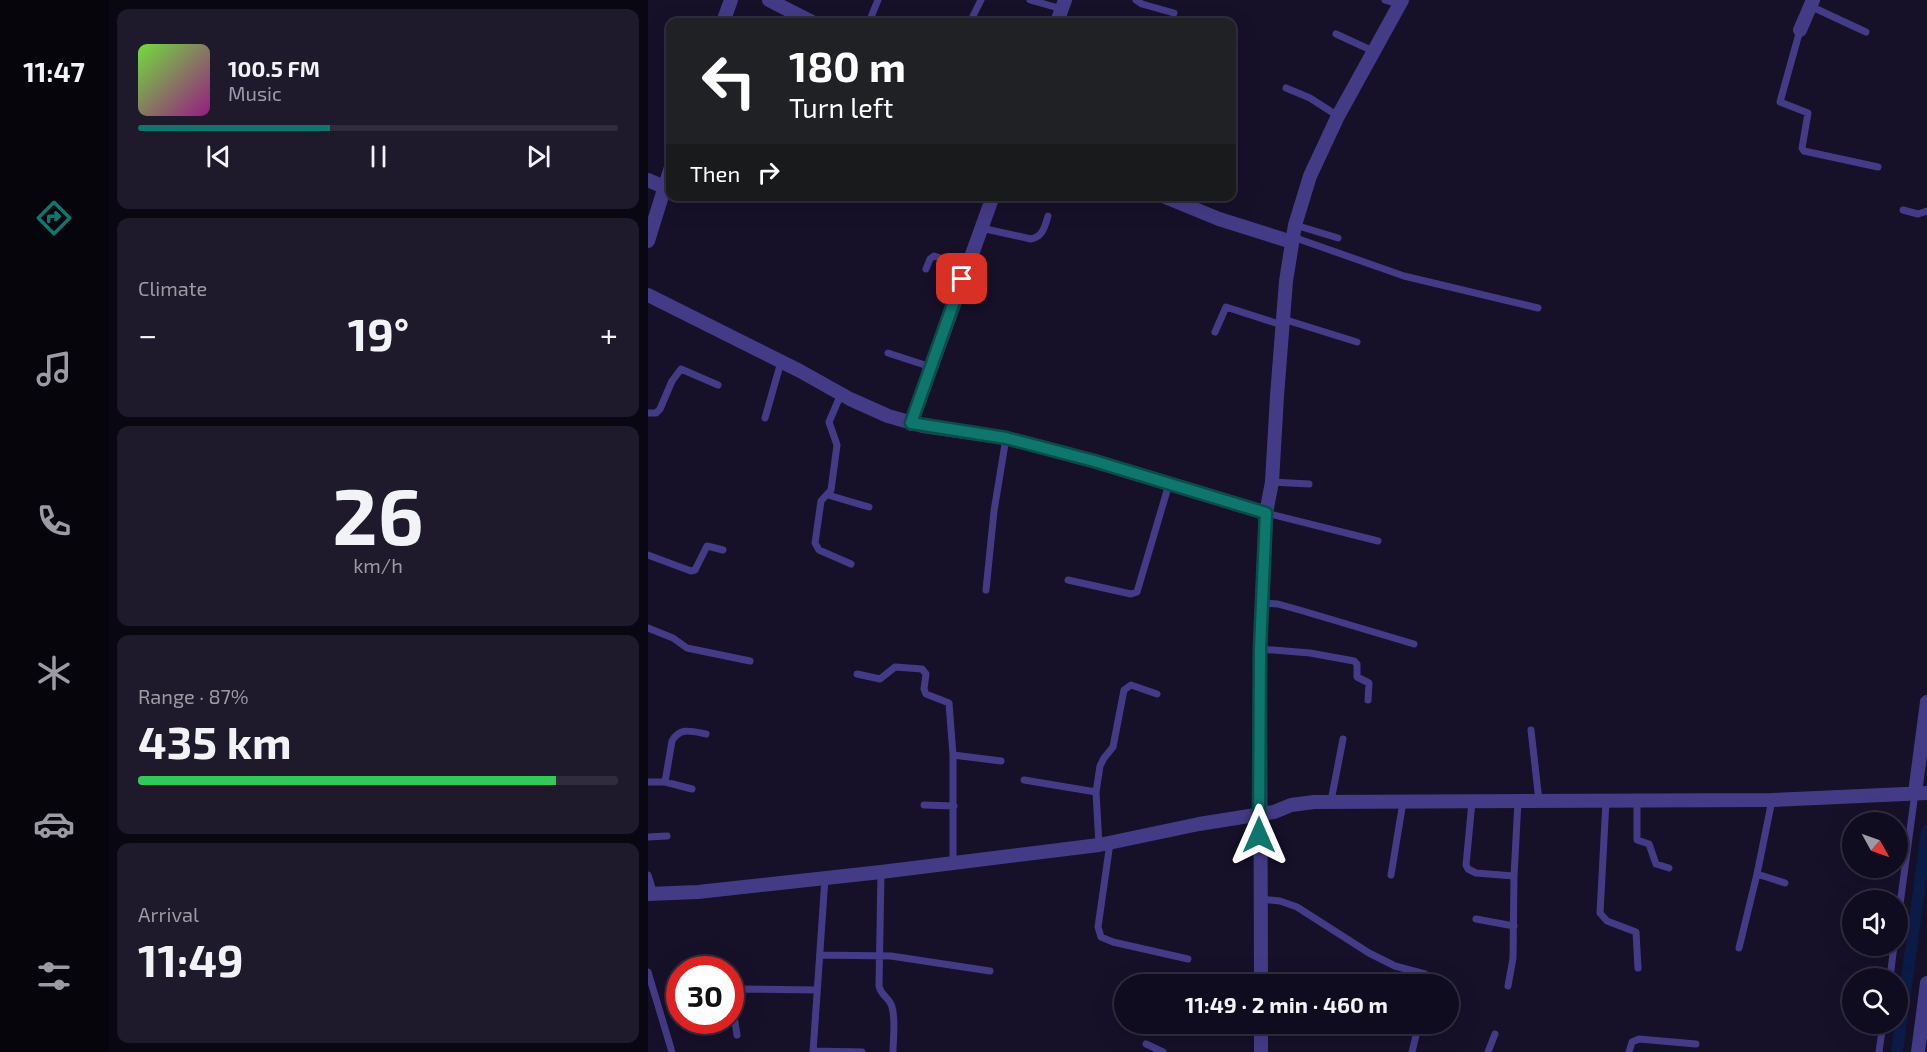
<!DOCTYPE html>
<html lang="en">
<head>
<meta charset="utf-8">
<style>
	body { margin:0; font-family:"Exo 2",sans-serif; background:#1e1a2c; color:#f1f3f6; height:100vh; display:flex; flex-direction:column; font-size:22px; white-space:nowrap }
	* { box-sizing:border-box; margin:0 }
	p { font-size:20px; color:#9c9ba4 }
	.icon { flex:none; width:33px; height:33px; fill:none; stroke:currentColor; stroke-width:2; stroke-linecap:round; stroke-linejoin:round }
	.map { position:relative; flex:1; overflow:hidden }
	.details { display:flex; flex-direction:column; gap:9px; padding:9px; background:#090711; width:540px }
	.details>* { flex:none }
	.banner { position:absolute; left:18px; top:18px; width:570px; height:183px; border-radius:12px; box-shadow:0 6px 24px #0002,0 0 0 2px #302c3d; background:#202124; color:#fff; overflow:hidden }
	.needle { width:39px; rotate:130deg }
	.tools { position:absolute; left:1194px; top:812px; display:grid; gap:12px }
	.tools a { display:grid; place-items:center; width:66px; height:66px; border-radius:50%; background:#100c1f; box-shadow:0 6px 24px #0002,0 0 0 2px #302c3d; font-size:30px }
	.speed { position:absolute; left:18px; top:956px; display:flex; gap:12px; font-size:30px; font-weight:700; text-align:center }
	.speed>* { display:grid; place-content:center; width:78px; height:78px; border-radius:50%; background:#100c1f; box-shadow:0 6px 24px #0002,0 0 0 2px #302c3d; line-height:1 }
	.speed .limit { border:9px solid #d22; background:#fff; color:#111 }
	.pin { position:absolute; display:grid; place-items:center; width:51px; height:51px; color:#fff; margin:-26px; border-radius:12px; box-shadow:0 3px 9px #0006 }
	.me { position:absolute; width:66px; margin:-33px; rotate:0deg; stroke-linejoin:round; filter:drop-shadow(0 0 4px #0008) }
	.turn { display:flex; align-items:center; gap:21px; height:126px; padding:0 24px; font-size:27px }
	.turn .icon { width:78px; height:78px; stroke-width:2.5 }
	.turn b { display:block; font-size:42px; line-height:51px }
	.then { display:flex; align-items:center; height:57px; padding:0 24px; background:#0003; gap:12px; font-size:22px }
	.big { font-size:45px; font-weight:700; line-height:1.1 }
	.details .widget { flex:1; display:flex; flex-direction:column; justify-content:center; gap:9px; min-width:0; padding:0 21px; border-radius:12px; background:#1e1a2c }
	.details .dial { align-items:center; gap:0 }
	.dial b { font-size:78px; line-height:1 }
	.song { display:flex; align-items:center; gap:18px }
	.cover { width:72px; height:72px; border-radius:9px; background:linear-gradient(135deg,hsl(100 70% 55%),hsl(310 70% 35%)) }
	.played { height:6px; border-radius:3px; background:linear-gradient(90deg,#0f766e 40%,#302c3d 40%) }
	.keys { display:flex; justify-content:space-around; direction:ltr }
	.heat { display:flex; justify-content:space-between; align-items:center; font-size:33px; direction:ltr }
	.charge { height:9px; border-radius:4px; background:linear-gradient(90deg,#34c759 87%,#302c3d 0) }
	.trip { position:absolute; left:466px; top:974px; width:345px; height:60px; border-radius:30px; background:#100c1f; box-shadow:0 6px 24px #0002,0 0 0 2px #302c3d; font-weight:700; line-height:60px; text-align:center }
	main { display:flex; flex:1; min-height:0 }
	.menu { display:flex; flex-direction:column; width:108px; justify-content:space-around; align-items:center; background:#06050c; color:#9c9ba4 }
	.menu .icon { width:42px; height:42px }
	.menu .on { color:#0f766e }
	.menu b { font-size:27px; color:#f1f3f6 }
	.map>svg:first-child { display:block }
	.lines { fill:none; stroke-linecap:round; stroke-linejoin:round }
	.canal { stroke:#0b1c47; stroke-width:12 }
	.service { stroke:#443b87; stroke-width:7 }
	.minor { stroke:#443b87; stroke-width:14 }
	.route-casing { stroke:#0a4d48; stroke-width:15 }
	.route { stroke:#0f766e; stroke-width:10 }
</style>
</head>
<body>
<main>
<nav class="menu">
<b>11:47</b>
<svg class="icon on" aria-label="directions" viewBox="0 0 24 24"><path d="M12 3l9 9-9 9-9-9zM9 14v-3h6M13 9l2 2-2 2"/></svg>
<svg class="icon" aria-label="music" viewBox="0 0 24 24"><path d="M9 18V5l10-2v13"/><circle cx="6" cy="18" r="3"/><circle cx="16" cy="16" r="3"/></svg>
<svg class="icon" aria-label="phone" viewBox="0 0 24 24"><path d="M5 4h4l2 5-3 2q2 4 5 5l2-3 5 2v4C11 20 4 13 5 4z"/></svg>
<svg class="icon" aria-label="climate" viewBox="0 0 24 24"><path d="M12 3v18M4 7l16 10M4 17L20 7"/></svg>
<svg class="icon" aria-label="car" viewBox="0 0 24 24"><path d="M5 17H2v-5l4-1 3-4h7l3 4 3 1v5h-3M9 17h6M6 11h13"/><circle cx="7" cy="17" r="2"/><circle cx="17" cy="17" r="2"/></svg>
<svg class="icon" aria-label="filters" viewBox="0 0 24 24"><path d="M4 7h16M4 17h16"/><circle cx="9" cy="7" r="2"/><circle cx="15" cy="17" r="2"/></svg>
</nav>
<section class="details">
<div class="widget">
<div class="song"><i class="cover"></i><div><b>100.5 FM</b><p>Music</p></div></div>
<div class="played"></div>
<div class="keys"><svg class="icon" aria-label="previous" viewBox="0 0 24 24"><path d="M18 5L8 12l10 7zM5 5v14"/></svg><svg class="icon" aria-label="pause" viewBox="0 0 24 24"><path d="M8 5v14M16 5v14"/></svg><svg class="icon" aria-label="next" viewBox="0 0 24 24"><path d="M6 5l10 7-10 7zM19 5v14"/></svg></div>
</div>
<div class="widget"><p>Climate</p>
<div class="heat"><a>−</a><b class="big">19°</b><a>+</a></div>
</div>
<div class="widget dial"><b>26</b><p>km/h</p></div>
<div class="widget"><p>Range · 87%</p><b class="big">435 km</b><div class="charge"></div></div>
<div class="widget"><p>Arrival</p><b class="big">11:49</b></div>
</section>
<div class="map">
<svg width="1279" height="1052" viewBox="0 0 1279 1052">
	<rect width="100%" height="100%" fill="#161029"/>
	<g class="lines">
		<path class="canal" d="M1249,1052l30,-221"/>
		<path class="service" d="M382,0l32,9
			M488,0l6,4 32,9
			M737,0l15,4
			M1162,6l56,26
			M221,22l9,-22
			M322,22l11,-22
			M1152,30l-20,72 28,11 -6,35 2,3 74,16
			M688,34l37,17
			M638,88l24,10 28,18
			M1255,210l15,4 9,-3
			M647,225l43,13
			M333,228l50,11c12,-2 14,-13 17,-23
			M645,237l111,39 134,32
			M278,269l4,-10 4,-3 33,11
			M635,319l74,23
			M567,332l11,-25 56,18
			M240,353l43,14
			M193,394l-12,28 8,23 -6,45 -10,11 -6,42 4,7 32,14
			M0,413h8l4,-4 12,-28 9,-12 37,16
			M117,418l16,-56
			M624,482l37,2
			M180,495l41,12
			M618,513l112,28
			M0,555l43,16 4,-1 12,-24 16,4
			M420,580l63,14 6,-2 32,-108
			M338,590l8,-79 12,-73
			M614,603l16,1 25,7 111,33
			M0,628l25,10 14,10 63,13
			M612,649l50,4 44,8 3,3v13l12,6 -1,17
			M209,674l23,5 15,-12 27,2 4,5 -2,15 2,5 23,9 4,52v109
			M883,730l8,71
			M305,755l48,6
			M376,780l72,12
			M0,782h17l27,7
			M17,782l7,-41c8,-14 19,-10 34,-7
			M683,801l12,-62
			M958,801l-6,112 7,8 29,11 2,36
			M989,801v39l12,4 7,20 13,4
			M824,802l-6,63 2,4 8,4 38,3
			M276,805l30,1
			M0,837l19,-1
			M462,843l-12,84 3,10 12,5 75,17
			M451,845l-3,-53 4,-26 4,-8 9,-11 11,-57 7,-5 26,9
			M233,872l-2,114c2,10 11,12 13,21 4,13 1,32 1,45
			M1109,874l28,9
			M0,875l6,19
			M743,875l12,-73
			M612,899l20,2 17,6 72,46 26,13 30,8 6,10
			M828,919l38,7
			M1250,919l17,-126
			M1091,948l18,-74 15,-74
			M172,955l71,1 99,15
			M0,972l24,80
			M613,977l19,7
			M1242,978l4,-33
			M860,986l5,-28 1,-82 4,-75
			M642,1023l18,5
			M89,1035c-2,-14 -7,-34 1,-46l79,1
			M498,1044l17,8
			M165,1051l49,1
			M165,1052l12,-174
			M764,1052l7,-29
			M840,1052l7,-18
			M981,1052l3,-10 7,-3 57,5
			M1231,1052l4,-29"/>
		<path class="minor" d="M121,0l43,22
			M75,22l8,-22
			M409,22l8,-22
			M1152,30l13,-30
			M0,180l16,7
			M515,196l56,23 73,23
			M0,241l22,-71
			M0,295l152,76 50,28 38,17 35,10 83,12 88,23 172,52
			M263,424l82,-228
			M1267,793l12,-91
			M0,894l50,-2 183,-20 218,-27 100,-21 75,-12 17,-7 23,-3 458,-2 155,-7
			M613,984l-1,-335 6,-136 6,-31 5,-86 9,-115 9,-56 15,-49 28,-60 64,-116
			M613,1023v29
			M1270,1052l9,-69"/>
	</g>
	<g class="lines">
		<defs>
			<path id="route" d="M314,279l-51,144 95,15 88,23 172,52 -6,136 -1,186"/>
		</defs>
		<use href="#route" class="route-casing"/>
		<use href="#route" class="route"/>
	</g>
</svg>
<div class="tools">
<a><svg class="needle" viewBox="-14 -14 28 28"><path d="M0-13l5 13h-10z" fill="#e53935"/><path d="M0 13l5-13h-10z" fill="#9c9ba4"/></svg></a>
<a><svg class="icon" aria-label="sound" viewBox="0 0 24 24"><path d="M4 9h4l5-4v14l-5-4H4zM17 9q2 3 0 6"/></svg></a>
<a><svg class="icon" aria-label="search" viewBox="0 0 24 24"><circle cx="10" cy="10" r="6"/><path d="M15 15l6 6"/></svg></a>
</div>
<div class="speed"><div class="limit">30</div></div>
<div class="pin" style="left:314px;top:279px;background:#d93025"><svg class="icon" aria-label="arrive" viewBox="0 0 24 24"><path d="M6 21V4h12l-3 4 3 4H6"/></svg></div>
<svg class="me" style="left:611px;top:835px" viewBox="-20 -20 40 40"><path d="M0-17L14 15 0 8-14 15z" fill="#0f766e" stroke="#fff" stroke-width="4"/></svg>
<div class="trip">11:49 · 2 min · 460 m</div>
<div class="banner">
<div class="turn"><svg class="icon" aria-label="left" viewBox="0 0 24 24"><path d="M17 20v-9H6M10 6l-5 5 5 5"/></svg><div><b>180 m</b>Turn left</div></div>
<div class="then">Then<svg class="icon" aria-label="right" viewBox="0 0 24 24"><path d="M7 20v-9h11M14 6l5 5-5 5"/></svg></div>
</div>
</div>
</main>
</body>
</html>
